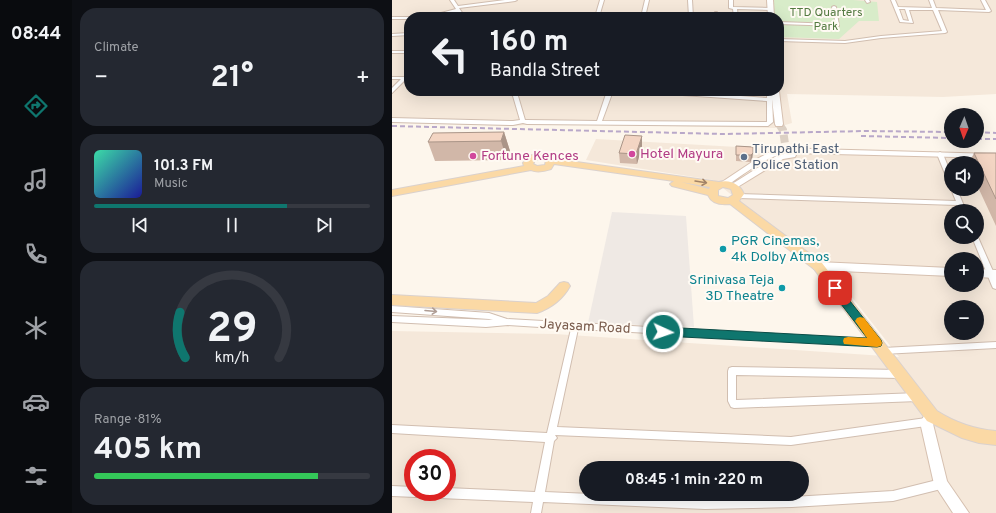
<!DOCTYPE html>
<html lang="en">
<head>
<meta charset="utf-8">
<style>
	body { margin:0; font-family:Overpass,sans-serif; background:#242831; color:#f1f3f6; height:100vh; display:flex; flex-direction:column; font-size:15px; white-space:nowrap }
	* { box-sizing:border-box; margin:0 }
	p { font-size:13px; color:#9ea1a6 }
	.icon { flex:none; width:22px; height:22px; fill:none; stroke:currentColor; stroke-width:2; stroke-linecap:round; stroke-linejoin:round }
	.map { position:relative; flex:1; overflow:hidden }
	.drawer { display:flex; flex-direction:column; gap:8px; padding:8px; background:#0d0f14; width:320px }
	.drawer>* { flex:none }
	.banner { position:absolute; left:12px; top:12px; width:380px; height:84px; border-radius:16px; box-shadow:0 4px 16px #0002; background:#171b24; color:#f1f3f6; overflow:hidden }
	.needle { width:26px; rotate:182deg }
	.tools { position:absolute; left:552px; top:108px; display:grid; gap:8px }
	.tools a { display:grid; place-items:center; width:40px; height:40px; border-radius:50%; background:#171b24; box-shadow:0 4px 16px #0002; font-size:20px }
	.speed { position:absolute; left:12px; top:449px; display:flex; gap:8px; font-size:20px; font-weight:700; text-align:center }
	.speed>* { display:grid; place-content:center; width:52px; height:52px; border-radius:50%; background:#171b24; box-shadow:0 4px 16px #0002; line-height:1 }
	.speed .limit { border:6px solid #d22; background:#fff; color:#111 }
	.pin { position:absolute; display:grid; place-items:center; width:34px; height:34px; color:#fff; margin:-17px; border-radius:8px; box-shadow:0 2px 6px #0006 }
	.me { position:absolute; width:44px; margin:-22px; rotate:93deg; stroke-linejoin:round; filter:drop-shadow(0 0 3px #0008) }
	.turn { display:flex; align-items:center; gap:14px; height:84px; padding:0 20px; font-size:18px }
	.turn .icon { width:52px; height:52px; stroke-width:2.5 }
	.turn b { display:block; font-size:28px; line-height:34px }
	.big { font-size:30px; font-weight:700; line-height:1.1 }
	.drawer .widget { flex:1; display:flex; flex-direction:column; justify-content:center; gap:6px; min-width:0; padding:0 14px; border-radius:16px; background:#242831 }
	.drawer .dial { align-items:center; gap:0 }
	.dial svg { height:104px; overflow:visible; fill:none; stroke:#363941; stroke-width:7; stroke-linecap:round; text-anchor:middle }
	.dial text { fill:#f1f3f6; stroke:none }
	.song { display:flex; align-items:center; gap:12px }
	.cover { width:48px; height:48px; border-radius:6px; background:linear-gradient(135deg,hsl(160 70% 55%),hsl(240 70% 35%)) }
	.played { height:4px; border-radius:2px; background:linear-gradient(90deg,#0f766e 70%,#363941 70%) }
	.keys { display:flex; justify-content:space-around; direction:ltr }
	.heat { display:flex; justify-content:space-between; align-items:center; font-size:22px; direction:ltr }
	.charge { height:6px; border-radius:3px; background:linear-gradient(90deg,#34c759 81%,#363941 0) }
	.trip { position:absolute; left:187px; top:461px; width:230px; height:40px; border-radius:20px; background:#171b24; box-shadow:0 4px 16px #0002; font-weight:700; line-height:40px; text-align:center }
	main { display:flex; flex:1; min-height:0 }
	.tab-bar { display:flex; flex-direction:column; width:72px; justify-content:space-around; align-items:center; background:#090b0e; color:#9ea1a6 }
	.tab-bar .icon { width:28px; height:28px }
	.tab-bar .active { color:#0f766e }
	.tab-bar b { font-size:18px; color:#f1f3f6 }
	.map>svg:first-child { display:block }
	.residential { fill:#f5e8da; fill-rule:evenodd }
	.industrial { fill:#efe9e4 }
	.green { fill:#d8ecc9 }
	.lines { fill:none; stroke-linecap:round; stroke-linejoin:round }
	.secondary-tunnel { stroke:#dcd0c4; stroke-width:8; stroke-dasharray:8 4; stroke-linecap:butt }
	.street-casing { stroke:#d1beb0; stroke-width:2 }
	.secondary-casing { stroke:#d6c0b0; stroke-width:2 }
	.primary-casing { stroke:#dad1cd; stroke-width:2 }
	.street { fill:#fff; fill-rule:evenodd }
	.secondary { fill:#fff; fill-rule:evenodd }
	.primary { fill:#fbd9a5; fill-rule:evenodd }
	.rail { stroke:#b9a8c9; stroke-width:2; stroke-dasharray:5 3; stroke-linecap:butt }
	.wall { fill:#d1b7a8 }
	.shaded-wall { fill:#aa9588 }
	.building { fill:#f3d5c3; stroke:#aa9588 }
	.oneway { stroke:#a18267 }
	.oneway2 { stroke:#af9d94 }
	.route { fill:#0f766e; stroke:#0a4d48 }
	.slow { fill:#f59e0b }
	.hotel-dot { fill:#d1479c; stroke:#fffaf3; stroke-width:1.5 }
	.service-dot { fill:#5c6f8a; stroke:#fffaf3; stroke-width:1.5 }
	.culture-dot { fill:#0f9aa8; stroke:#fffaf3; stroke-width:1.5 }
	.labels { text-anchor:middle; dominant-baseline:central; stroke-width:4; stroke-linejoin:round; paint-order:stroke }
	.far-park-label { font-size:12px; fill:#537a41; stroke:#fffaf3 }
	.service-label { font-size:14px; fill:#4e5e75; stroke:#fffaf3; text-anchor:start }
	.hotel-label { font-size:14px; fill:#b23c85; stroke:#fffaf3; text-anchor:start }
	.culture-label { font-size:14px; fill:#0d838f; stroke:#fffaf3; text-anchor:start }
	.street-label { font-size:14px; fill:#7a5c4d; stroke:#fffaf3 }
</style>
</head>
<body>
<main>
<nav class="tab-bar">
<b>08:44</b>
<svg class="icon active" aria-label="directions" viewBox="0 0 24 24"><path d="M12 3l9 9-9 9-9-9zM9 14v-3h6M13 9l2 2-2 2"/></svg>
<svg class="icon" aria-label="music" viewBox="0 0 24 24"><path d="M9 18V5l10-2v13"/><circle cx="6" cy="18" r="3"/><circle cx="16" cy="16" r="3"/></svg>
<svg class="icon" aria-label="phone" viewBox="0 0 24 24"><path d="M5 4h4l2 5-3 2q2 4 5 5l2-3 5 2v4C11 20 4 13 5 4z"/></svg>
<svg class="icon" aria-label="climate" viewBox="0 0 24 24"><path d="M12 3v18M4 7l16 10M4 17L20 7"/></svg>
<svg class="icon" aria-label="car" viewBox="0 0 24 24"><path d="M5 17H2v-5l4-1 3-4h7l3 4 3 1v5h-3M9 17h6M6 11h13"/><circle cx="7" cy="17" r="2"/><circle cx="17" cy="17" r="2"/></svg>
<svg class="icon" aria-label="filters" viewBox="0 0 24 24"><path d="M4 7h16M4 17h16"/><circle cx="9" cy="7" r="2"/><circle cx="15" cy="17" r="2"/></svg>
</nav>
<section class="drawer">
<div class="widget"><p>Climate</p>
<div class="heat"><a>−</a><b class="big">21°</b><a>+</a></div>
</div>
<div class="widget">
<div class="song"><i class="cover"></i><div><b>101.3 FM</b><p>Music</p></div></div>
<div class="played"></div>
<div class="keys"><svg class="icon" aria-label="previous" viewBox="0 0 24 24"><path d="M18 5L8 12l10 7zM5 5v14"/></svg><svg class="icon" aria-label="pause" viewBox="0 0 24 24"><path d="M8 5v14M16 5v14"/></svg><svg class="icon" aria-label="next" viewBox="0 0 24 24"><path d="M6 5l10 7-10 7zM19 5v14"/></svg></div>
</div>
<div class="widget dial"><svg viewBox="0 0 100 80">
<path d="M14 69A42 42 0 1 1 86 69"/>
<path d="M14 69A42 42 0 0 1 10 34" stroke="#0f766e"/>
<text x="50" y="56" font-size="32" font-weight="700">29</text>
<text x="50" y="72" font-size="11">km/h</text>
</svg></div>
<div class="widget"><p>Range · 81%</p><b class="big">405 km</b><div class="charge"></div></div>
</section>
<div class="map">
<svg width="604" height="513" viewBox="0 0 604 513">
	<rect width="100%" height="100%" fill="#fdf6ec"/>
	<path class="residential" d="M0,0h604v94l-53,3 -156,-3 5,29 -17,5 -233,-4 -30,2 -120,-4zM17,17h370v74h-370z
		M204,139l178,10 222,6v358h-604v-182l163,3 344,23 -59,-75 -127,-102 -127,-20zM559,163h26v26h-26zM559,211h26v26h-26zM559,259h26v26h-26zM559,307h26v26h-26zM21,458h34v34h-34zM194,468h216v26h-216z"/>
	<path class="industrial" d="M220,212l74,4 8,111 -106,-4z"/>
	<path class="green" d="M381,0h80l24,2 2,19h-20l-20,18 -60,-2v-20h-5z"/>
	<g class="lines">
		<path class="secondary-tunnel" d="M387,124l4,6 2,14"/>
		<defs>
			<path id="street" d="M58,0h4l4,6 47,-6h12l-2,1 -56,7 6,9h-4l-4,-5 -24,5h-7l30,-8z
				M208,0h4l-5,17h-4z
				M253,0h4l-4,17h-4z
				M296,0h4l1,17h-4z
				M337,0h4v7l37,1 2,1 -2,1 -33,-1 1,8h-4l-1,-8 -4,-1z
				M473,0h4l1,2 -3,1z
				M499,0h4l3,7 34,1 -3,-8h4l3,8 50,2 -5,-10h4l6,11 -2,1 -51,-2 9,22 -2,1 -64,5 -36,5 -66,-2v-2l66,2 36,-5 61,-5 -9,-21h-24l4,13 -13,-1zM507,9h6l4,12 -6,-1z
				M442,6l2,1 3,19 -60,-2v-2l57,2 -4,-17z
				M323,12h2l1,5h-4z
				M0,17h18l-1,2h-17z
				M17,33v2l-17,1v-2z
				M0,51h17v2h-17z
				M0,77h17v2h-3l-14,14v-5l9,-9h-9z
				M116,91h6l4,5 7,24h2l70,1 10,-30h6l-11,30 165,1v-21l-113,-8 -3,-2h22l94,7v-2l6,-3 5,1 -6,4 1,24 -5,4 -241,-2 -4,-1 -10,2 -121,-3v-4l121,3 7,-1 -7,-24z
				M548,152l3,2 8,20v9l-3,-2 -11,-27z
				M559,189h6l9,22h-6l-3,-6 -219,-7 -3,-2 3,-2 218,7z
				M585,235l19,43v11l-3,-1 -1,-2 -20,-49h5z
				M0,306l97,7 18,6 370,21 3,1 1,2 -1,2 -3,1 -299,-17 -21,98 234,10 135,-19 3,1 1,3 -1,3 -3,1 -135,19 -236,-10 2,3 -3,3 -9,51 160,7 87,-2 101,-6 48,-12 3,2 2,3 -2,3 -3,2 -48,12 -101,6 -87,2 -162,-7 -2,11h-10l2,-11 -141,-6v-10l21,1v5h34v-4l88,4 10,-50 -153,-9v-8l155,8 24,-104 -63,-4 -22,2 -94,-5v-6l101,4 -4,-1 -97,-7z
				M604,342v6l-113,6 -3,-1 -1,-2 1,-2 3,-1z
				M340,367l168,3 3,1 1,3 -1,3 -3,1 -164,-3v25l182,-7 3,1 1,3 -1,3 -3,1 -184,7 -3,-1 -3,-6v-30l1,-3z"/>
			<path id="secondary" d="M375,0h6l1,17h-6z
				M379,91h8l4,33 -1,2h-6l-1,-2z
				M386,148l218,6v4l-203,-5 3,2 -1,2 -12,2 -47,29 -3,1 -4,-3 49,-31 13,-2c-20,-1 -48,22 -65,33h-6l-1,-2 36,-24z
				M426,262l133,6v8l-133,-6 -4,-1 -1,-3 1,-3z
				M585,269l19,1v8l-19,-1z
				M540,410l5,2 1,4 -5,8 14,57 22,32h-16l-19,-29 -14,-62 7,-10z"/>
			<path id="primary" d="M148,153l11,2 4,4 164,23c11,-3 21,2 25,12l-5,7 83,62 115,148c19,12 37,18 59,20v14l-17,-2 -17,-5 -35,-17 -113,-152 -84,-65c-9,1 -18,0 -22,-9l-36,-9 -2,-2 4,-3 -120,-17 -3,5c-6,2 -13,4 -20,1l-139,26v-6l132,-24 -1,-3 6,-7zM148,159l6,1 -1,5 -8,1 -4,-2 2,-4zM289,182l29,5 -1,2zM331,187l8,2 2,6 -5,3 -10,-2v-6z
				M172,282l4,1 2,3c-7,13 -19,22 -33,27l-145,-8v-10l144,8 12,-7 12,-13z"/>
		</defs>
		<use href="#street" class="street-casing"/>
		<use href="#secondary" class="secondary-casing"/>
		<use href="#primary" class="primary-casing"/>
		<use href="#street" class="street"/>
		<use href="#secondary" class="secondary"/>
		<use href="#primary" class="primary"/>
		<path class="rail" d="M0,126l332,8 142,-3 85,1
			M585,132l19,1
			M469,136l90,2
			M585,139h19"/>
	</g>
	<path class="wall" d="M112,132l6,19 -3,9 -72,1 -7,-19z
		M250,136v10l-5,18 -17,-1 -1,-10z
		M344,146l17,1 -1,13 -2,2 -14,-1z
		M582,153h22v73l-19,-41v-22h-8z"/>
	<path class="shaded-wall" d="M112,132l6,19 -3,9 -6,-19z
		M250,136v10l-5,18 -1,-10z
		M361,153l-1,7 -2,2 1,-7z"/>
	<path class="building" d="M112,132l-3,9 -73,1 5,-9z
		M233,135l17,1 -6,18 -17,-1z
		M344,146l17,1v6l-2,2h-15z
		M582,153h22v46z"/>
	<defs><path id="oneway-shaft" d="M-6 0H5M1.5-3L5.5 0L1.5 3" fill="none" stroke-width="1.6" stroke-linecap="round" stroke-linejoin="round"/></defs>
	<use class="oneway" href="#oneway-shaft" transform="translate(309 182) rotate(9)"/>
	<use class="oneway2" href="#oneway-shaft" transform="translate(39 311) rotate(5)"/>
	<path class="route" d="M443,285l3,1 43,54 1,3 -1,3 -4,1 -214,-11 -3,-1 -2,-3 2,-3 3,-2 204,11 -36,-47 -1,-3 1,-2z"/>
	<path class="slow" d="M468,317l4,1 17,22 1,3 -1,3 -4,1 -33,-3 -1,-3 1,-3 4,-1 19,1 -12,-17 2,-3z"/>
	<g class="hotel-dot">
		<circle cx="240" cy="154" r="4"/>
		<circle cx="81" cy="156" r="4"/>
	</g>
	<circle class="service-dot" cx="352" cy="157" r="4"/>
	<g class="culture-dot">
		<circle cx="331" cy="249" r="4"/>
		<circle cx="390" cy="288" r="4"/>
	</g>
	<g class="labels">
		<g class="far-park-label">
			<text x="434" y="13">TTD Quarters<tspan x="434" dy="14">Park</tspan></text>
		</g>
		<g class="service-label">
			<text x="360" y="149">Tirupathi East<tspan x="360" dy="16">Police Station</tspan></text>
		</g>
		<g class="hotel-label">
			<text x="248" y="154">Hotel Mayura</text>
			<text x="89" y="156">Fortune Kences</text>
		</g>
		<g class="culture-label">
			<text x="339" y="241">PGR Cinemas,<tspan x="339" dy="16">4k Dolby Atmos</tspan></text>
			<text x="382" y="280" text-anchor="end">Srinivasa Teja<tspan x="382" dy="16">3D Theatre</tspan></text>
		</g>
		<g class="street-label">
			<text transform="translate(193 327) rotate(3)">Jayasam Road</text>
		</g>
	</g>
</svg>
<div class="tools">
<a><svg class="needle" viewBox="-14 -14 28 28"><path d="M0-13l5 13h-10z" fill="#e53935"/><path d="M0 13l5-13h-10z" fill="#9ea1a6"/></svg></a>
<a><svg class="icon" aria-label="sound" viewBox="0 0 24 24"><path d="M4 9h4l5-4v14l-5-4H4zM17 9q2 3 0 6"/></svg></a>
<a><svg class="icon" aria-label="search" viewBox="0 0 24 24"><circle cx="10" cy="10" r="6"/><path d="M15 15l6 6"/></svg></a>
<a>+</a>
<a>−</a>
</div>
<div class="speed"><div class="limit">30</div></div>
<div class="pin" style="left:443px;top:288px;background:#d93025"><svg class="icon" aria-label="arrive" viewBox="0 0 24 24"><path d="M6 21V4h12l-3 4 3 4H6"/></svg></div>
<svg class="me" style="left:271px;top:332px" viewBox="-20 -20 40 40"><circle r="17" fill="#0f766e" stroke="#fff" stroke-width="3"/><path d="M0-11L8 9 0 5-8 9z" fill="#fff"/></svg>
<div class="trip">08:45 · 1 min · 220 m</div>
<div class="banner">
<div class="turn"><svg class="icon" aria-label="left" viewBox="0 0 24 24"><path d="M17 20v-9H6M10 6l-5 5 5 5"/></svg><div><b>160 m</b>Bandla Street</div></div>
</div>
</div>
</main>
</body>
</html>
